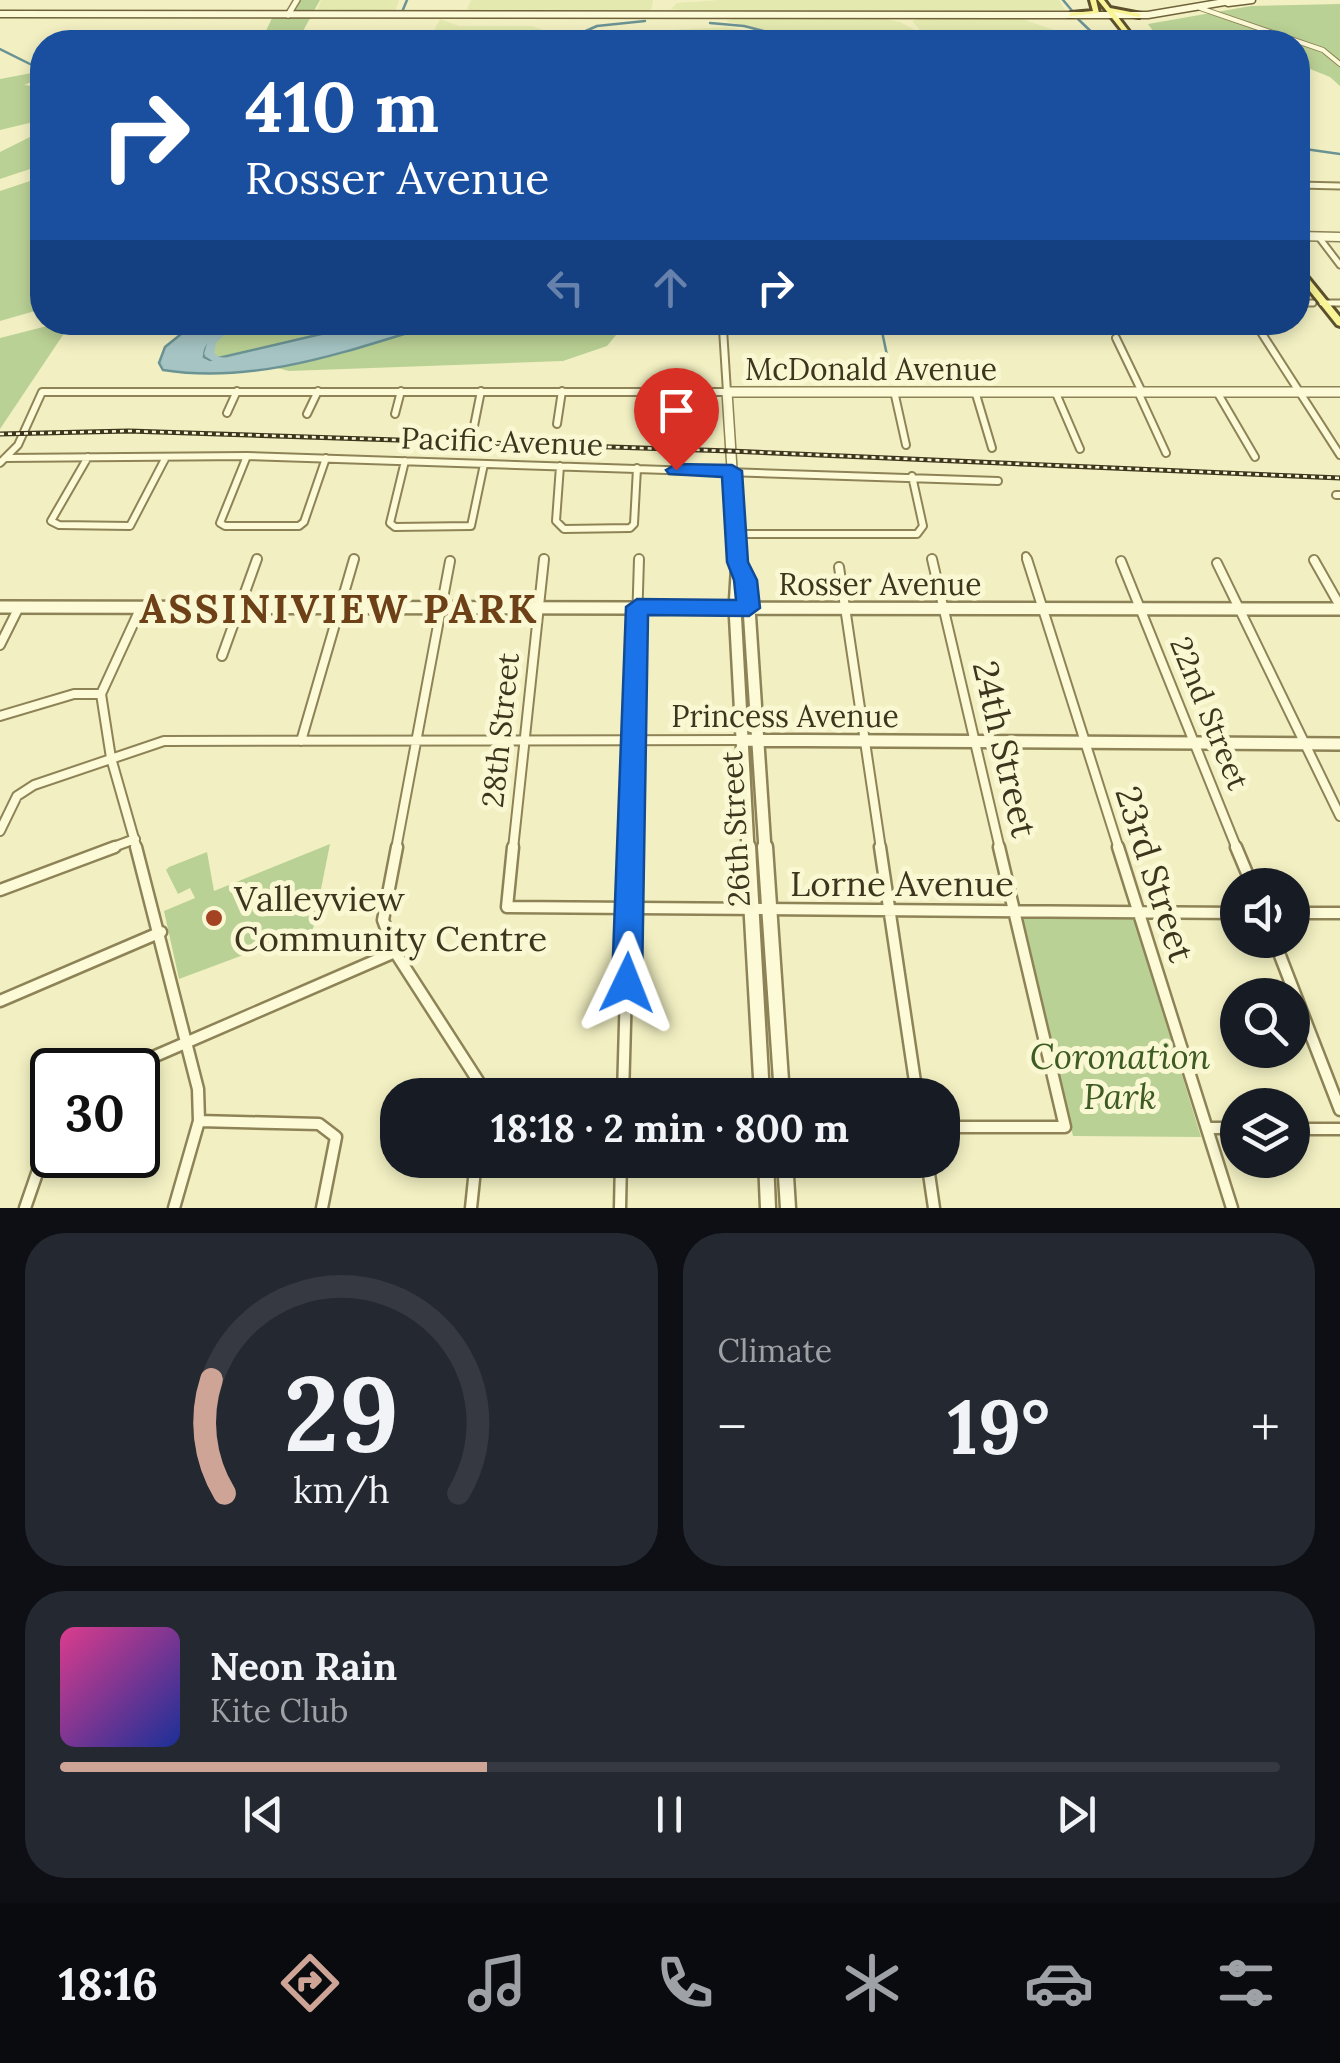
<!DOCTYPE html>
<html lang="en">
<head>
<meta charset="utf-8">
<style>
	body { margin:0; font-family:Lora,serif; background:#242831; color:#f1f3f6; height:100vh; display:flex; flex-direction:column; font-size:38px; white-space:nowrap }
	* { box-sizing:border-box; margin:0 }
	p { font-size:32px; color:#9ea1a6 }
	.icon { flex:none; width:55px; height:55px; fill:none; stroke:currentColor; stroke-width:2; stroke-linecap:round; stroke-linejoin:round }
	.map { position:relative; height:1208px; overflow:hidden }
	.drawer { display:flex; flex-direction:column; gap:25px; padding:25px; background:#0d0f14; flex:1 }
	.drawer>* { flex:none }
	.top-card { position:absolute; left:30px; top:30px; width:1280px; height:305px; border-radius:40px; box-shadow:0 5px 15px #0003; background:#1a4fa0; color:#fff; overflow:hidden }
	.buttons { position:absolute; left:1220px; top:868px; display:grid; gap:20px }
	.buttons a { display:grid; place-items:center; width:90px; height:90px; border-radius:50%; background:#171b24; box-shadow:0 5px 15px #0003; font-size:50px }
	.speed { position:absolute; left:30px; top:1048px; display:flex; gap:20px; font-size:50px; font-weight:700; text-align:center }
	.speed>* { display:grid; place-content:center; width:130px; height:130px; border-radius:50%; background:#171b24; box-shadow:0 5px 15px #0003; line-height:1 }
	.speed .limit { border:5px solid #111; border-radius:15px; background:#fff; color:#111 }
	.pin { position:absolute; display:grid; place-items:center; width:85px; height:85px; color:#fff; margin:-102px -42px; border-radius:50% 50% 50% 0; rotate:-45deg; box-shadow:0 0 10px #0007 }
	.pin .icon { rotate:45deg }
	.me { position:absolute; width:110px; margin:-55px; rotate:2deg; stroke-linejoin:round; filter:drop-shadow(0 0 8px #0008) }
	.turn { display:flex; align-items:center; gap:35px; height:210px; padding:0 50px; font-size:45px }
	.turn .icon { width:130px; height:130px; stroke-width:2.5 }
	.turn b { display:block; font-size:70px; line-height:85px }
	.lanes { display:flex; align-items:center; height:95px; padding:0 50px; background:#0003; justify-content:center; gap:50px; direction:ltr }
	.lanes .off { opacity:.35 }
	.big { font-size:75px; font-weight:700; line-height:1.1 }
	.drawer .card { flex:1; display:flex; flex-direction:column; justify-content:center; gap:15px; min-width:0; padding:0 35px; border-radius:40px; background:#242831 }
	.drawer .dial { align-items:center; gap:0 }
	.dial svg { height:260px; overflow:visible; fill:none; stroke:#363941; stroke-width:7; stroke-linecap:round; text-anchor:middle }
	.dial text { fill:#f1f3f6; stroke:none }
	.song { display:flex; align-items:center; gap:30px }
	.cover { width:120px; height:120px; border-radius:15px; background:linear-gradient(135deg,hsl(330 70% 55%),hsl(230 70% 35%)) }
	.played { height:10px; border-radius:5px; background:linear-gradient(90deg,#cea497 35%,#363941 35%) }
	.keys { display:flex; justify-content:space-around; direction:ltr }
	.heat { display:flex; justify-content:space-between; align-items:center; font-size:55px; direction:ltr }
	.drawer .tiles { flex:1; display:grid; gap:25px; grid-template-columns:1fr 1fr }
	.card:last-child { grid-column:span 2 }
	.trip { position:absolute; left:380px; top:1078px; width:580px; height:100px; border-radius:40px; background:#171b24; box-shadow:0 5px 15px #0003; font-weight:700; line-height:100px; text-align:center }
	.menu { display:flex; height:160px; justify-content:space-around; align-items:center; background:#090b0e; color:#9ea1a6 }
	.menu .icon { width:70px; height:70px }
	.menu .active { color:#cea497 }
	.menu b { font-size:45px; color:#f1f3f6 }
	.map>svg:first-child { display:block }
	.farmland { fill:#e3e9af }
	.green { fill:#bad195 }
	.water { fill:#a5c4c3; stroke:#6b9394; stroke-width:2.5 }
	.lines { fill:none; stroke-linecap:round; stroke-linejoin:round }
	.stream { stroke:#6b9394; stroke-width:2.5 }
	.river { fill:#a5c4c3; fill-rule:evenodd }
	.minor-far4-casing { stroke:#8e8357; stroke-width:6 }
	.minor-far3-casing { stroke:#8e8357; stroke-width:9 }
	.minor-far2-casing { stroke:#8e8357; stroke-width:10 }
	.minor-far1-casing { stroke:#8e8357; stroke-width:12 }
	.minor-casing { stroke:#8e8357; stroke-width:15 }
	.tertiary-far4-casing { stroke:#8e8357; stroke-width:8 }
	.tertiary-far3-casing { stroke:#8e8357; stroke-width:11 }
	.tertiary-far2-casing { stroke:#8e8357; stroke-width:12 }
	.tertiary-far1-casing { stroke:#8e8357; stroke-width:16 }
	.tertiary-casing { stroke:#8e8357; stroke-width:19 }
	.secondary-casing { stroke:#70633b; stroke-width:9 }
	.primary-casing { stroke:#5b4f2c; stroke-width:6 }
	.minor-far4 { stroke:#fcfad7; stroke-width:4 }
	.minor-far3 { stroke:#fcfad7; stroke-width:5 }
	.minor-far2 { stroke:#fcfad7; stroke-width:6 }
	.minor-far1 { stroke:#fcfad7; stroke-width:8 }
	.minor { stroke:#fcfad7; stroke-width:10 }
	.tertiary-far4 { stroke:#fcfad7; stroke-width:5 }
	.tertiary-far3 { stroke:#fcfad7; stroke-width:8 }
	.tertiary-far2 { stroke:#fcfad7; stroke-width:9 }
	.tertiary-far1 { stroke:#fcfad7; stroke-width:11 }
	.tertiary { stroke:#fcfad7; stroke-width:14 }
	.secondary { stroke:#fcfad7; stroke-width:6 }
	.primary { fill:#f8f497; fill-rule:evenodd }
	.rail-casing { stroke:#3d351d; stroke-width:5 }
	.rail { stroke:#f9f8d3; stroke-width:2.5; stroke-dasharray:4; stroke-linecap:butt }
	.route { fill:#1a73e8; stroke:#114b97; stroke-width:2.5 }
	.poi-dot { fill:#a34322; stroke:#f9f8d3; stroke-width:4 }
	.labels { text-anchor:middle; dominant-baseline:central; stroke-width:10; stroke-linejoin:round; paint-order:stroke }
	.street-label { font-size:30px; fill:#3d351d; stroke:#f9f8d3 }
	.near-street-label { font-size:35px; fill:#3d351d; stroke:#f9f8d3 }
	.near-poi-label { font-size:35px; fill:#3d351d; stroke:#f9f8d3; text-anchor:start }
	.near-park-label { font-size:35px; font-style:italic; fill:#3d5b22; stroke:#f9f8d3 }
	.district-label { font-size:40px; font-weight:bold; letter-spacing:2.5px; fill:#6d4018; stroke:#f9f8d3 }
</style>
</head>
<body>
<div class="map">
<svg width="1340" height="1208" viewBox="0 0 1340 1208">
	<rect width="100%" height="100%" fill="#f2f0c2"/>
	<path class="farmland" d="M321,0h78l-4,12 -78,-1z
		M471,0h182v3l-2,7 -9,2h-168l-7,-3z
		M720,0h339l6,10 -365,2 -29,-3 6,-6z
		M735,18l150,1 15,3 17,9 3,-1 -8,-9 6,-2h104l32,11 30,2 14,10h-90l-54,-6 -41,1 -26,5h-69l-93,-21z
		M440,19l19,7h73l11,4 -6,12h-109z
		M727,27l78,15h-227l21,-8z"/>
	<path class="green" d="M299,0h21l-18,33h22l-2,4 -48,5 -10,-7 8,-17h16z
		M1340,4v82l-10,-9 -32,-13v-22h-137l-13,-18 103,-18z
		M42,71v7l-18,7 18,2v33l-42,10v-51z
		M42,131v34l-42,14v-27z
		M42,177v132l-42,12v-130z
		M59,323h12l-71,106v-91z
		M234,323h134l-140,36 -18,1 -6,-3 6,-16z
		M440,323h281v12l-80,-3 -25,3 -9,11 -44,15 -274,10 -16,-4 81,-17z
		M330,844l-17,85 -134,50 -15,-68 31,-13 -5,-10 -12,6 -12,-24 3,-3 38,-15 7,39z
		M1027,916h106l68,221 -128,-1 -51,-215z"/>
	<path class="water" d="M196,322l38,1c-12,9 -30,17 -30,34l6,3 158,-37h72c-90,27 -182,62 -277,47l-4,-7 6,-16z"/>
	<g class="lines">
		<path class="stream" d="M1063,0l11,13
			M402,12l5,-12
			M1078,19l24,23
			M710,23l34,3 62,16
			M561,42l36,-16 48,-5
			M0,49l42,21
			M1298,148l42,6
			M880,322l8,38
			M1007,322l22,4 26,-4"/>
		<path class="river" d="M226,322h10l-20,21 -2,10 5,4 18,2 1,2c-11,7 -26,2 -34,-7l4,-14z"/>
		<defs>
			<path id="minor-far4" d="M1200,8l123,42 17,14"/>
			<path id="minor-far3" d="M1298,185l42,1
				M1318,236l22,29
				M1298,303h15
				M1322,303h18
				M723,322l1,9
				M1255,322l6,9"/>
			<path id="minor-far2" d="M1259,329l81,126
				M1116,338l26,54
				M894,391l12,54
				M975,391l17,57
				M1055,391l25,58
				M1138,392l28,61
				M1217,392l38,65
				M227,413l10,-22
				M307,414l11,-23
				M395,414l6,-23
				M660,422l8,-31
				M557,424l5,-33
				M474,426l7,-35
				M247,456l-27,67 5,3h74l5,-4 22,-64
				M88,457l-37,64 8,4 71,1 36,-69
				M5,458l242,-2 751,25
				M405,461l-15,62 5,4 76,-1 13,-62
				M0,463l18,-18 24,-53h685l-4,-63
				M560,466l-4,55 8,8 66,-1 4,-4 3,-56
				M1336,495h4
				M736,534h181l6,-8 -11,-50
				M1026,556l2,5"/>
			<path id="minor-far1" d="M932,559l68,290
				M1027,559l92,290
				M1314,560l26,46
				M1121,561l116,288
				M1217,563l123,253
				M839,567l42,282
				M0,645l19,-38
				M222,656l35,-97
				M0,716l74,-22h27
				M301,741l53,-182
				M0,831l17,-35 17,-11 130,-44 578,-1
				M108,849l27,-10
				M137,849l-26,-91 -10,-64 40,-87
				M396,849l54,-288
				M513,849l31,-290
				M630,849l9,-290"/>
			<path id="minor" d="M136,847l62,242 1,32 -25,87
				M397,847l-14,73 12,32 87,135 1,8
				M513,847l-6,60 731,6
				M880,847l37,248
				M1118,847l114,361
				M1236,847l16,38
				M0,890l115,-43
				M1292,913h48
				M1274,940l66,170
				M0,1001l161,-69
				M123,1070l272,-118
				M623,1095l7,-248
				M199,1121l120,3 17,13 -14,71
				M942,1127h123l-66,-280
				M1207,1128h31
				M1292,1129h48
				M927,1160l7,48
				M25,1208l27,-78
				M471,1208l5,-48
				M620,1208l1,-48"/>
			<path id="tertiary-far4" d="M288,15l9,-15"/>
			<path id="tertiary-far3" d="M1298,236l42,1"/>
			<path id="tertiary-far2" d="M738,561l-11,-169h613"/>
			<path id="tertiary-far1" d="M738,559l-3,49 13,241
				M738,563l11,45 16,241
				M0,607l1340,2
				M742,740l598,4"/>
			<path id="tertiary" d="M748,847l14,248
				M765,847l17,248
				M766,1160l2,48
				M785,1160l3,48"/>
			<path id="secondary" d="M1228,3l24,-3
				M0,14l1148,1 88,-15"/>
			<path id="primary" d="M1090,0h6l3,13 -30,3 2,-3 22,-2z
				M1098,0h6l6,8 31,6 -2,3 -25,-5 23,30h-6z
				M1298,268l3,1 39,48v9l-3,-1 -39,-49z"/>
		</defs>
		<use href="#minor-far4" class="minor-far4-casing"/>
		<use href="#minor-far3" class="minor-far3-casing"/>
		<use href="#minor-far2" class="minor-far2-casing"/>
		<use href="#minor-far1" class="minor-far1-casing"/>
		<use href="#minor" class="minor-casing"/>
		<use href="#tertiary-far4" class="tertiary-far4-casing"/>
		<use href="#tertiary-far3" class="tertiary-far3-casing"/>
		<use href="#tertiary-far2" class="tertiary-far2-casing"/>
		<use href="#tertiary-far1" class="tertiary-far1-casing"/>
		<use href="#tertiary" class="tertiary-casing"/>
		<use href="#secondary" class="secondary-casing"/>
		<use href="#primary" class="primary-casing"/>
		<use href="#minor-far4" class="minor-far4"/>
		<use href="#minor-far3" class="minor-far3"/>
		<use href="#minor-far2" class="minor-far2"/>
		<use href="#minor-far1" class="minor-far1"/>
		<use href="#minor" class="minor"/>
		<use href="#tertiary-far4" class="tertiary-far4"/>
		<use href="#tertiary-far3" class="tertiary-far3"/>
		<use href="#tertiary-far2" class="tertiary-far2"/>
		<use href="#tertiary-far1" class="tertiary-far1"/>
		<use href="#tertiary" class="tertiary"/>
		<use href="#secondary" class="secondary"/>
		<use href="#primary" class="primary"/>
		<defs>
			<path id="rail" d="M0,434l129,-3 601,20 610,27"/>
		</defs>
		<use href="#rail" class="rail-casing"/>
		<use href="#rail" class="rail"/>
	</g>
	<path class="route" d="M676,464l56,1 10,6 6,91 9,18 3,28 -11,8 -101,-1 -6,368 -5,10 -10,4 -11,-4 -4,-10 14,-376 11,-8 99,1 -2,-20 -7,-18 -5,-85 -53,-3 -3,-4z"/>
	<circle class="poi-dot" cx="214" cy="918" r="10"/>
	<g class="labels">
		<g class="street-label">
			<text x="871" y="369">McDonald Avenue</text>
			<text transform="translate(502 441) rotate(2)">Pacific Avenue</text>
			<text x="880" y="584">Rosser Avenue</text>
			<text transform="translate(1210 713) rotate(68)">22nd Street</text>
			<text x="785" y="716">Princess Avenue</text>
			<text transform="translate(500 730) rotate(-84)">28th Street</text>
			<text transform="translate(735 829) rotate(-93)">26th Street</text>
		</g>
		<g class="near-street-label">
			<text transform="translate(1005 749) rotate(77)">24th Street</text>
			<text transform="translate(1155 874) rotate(72)">23rd Street</text>
			<text x="902" y="883">Lorne Avenue</text>
		</g>
		<g class="near-poi-label">
			<text x="234" y="898">Valleyview<tspan x="234" dy="40">Community Centre</tspan></text>
		</g>
		<g class="near-park-label">
			<text x="1120" y="1056">Coronation<tspan x="1120" dy="40">Park</tspan></text>
		</g>
		<g class="district-label">
			<text x="339" y="608">ASSINIVIEW PARK</text>
		</g>
	</g>
</svg>
<div class="buttons">
<a><svg class="icon" aria-label="sound" viewBox="0 0 24 24"><path d="M4 9h4l5-4v14l-5-4H4zM17 9q2 3 0 6"/></svg></a>
<a><svg class="icon" aria-label="search" viewBox="0 0 24 24"><circle cx="10" cy="10" r="6"/><path d="M15 15l6 6"/></svg></a>
<a><svg class="icon" aria-label="layers" viewBox="0 0 24 24"><path d="M12 4l9 5-9 5-9-5zM3 14l9 5 9-5"/></svg></a>
</div>
<div class="speed"><div class="limit">30</div></div>
<div class="pin" style="left:676px;top:470px;background:#d93025"><svg class="icon" aria-label="arrive" viewBox="0 0 24 24"><path d="M6 21V4h12l-3 4 3 4H6"/></svg></div>
<svg class="me" style="left:627px;top:983px" viewBox="-20 -20 40 40"><path d="M0-17L14 15 0 8-14 15z" fill="#1a73e8" stroke="#fff" stroke-width="4"/></svg>
<div class="trip">18:18 · 2 min · 800 m</div>
<div class="top-card">
<div class="turn"><svg class="icon" aria-label="right" viewBox="0 0 24 24"><path d="M7 20v-9h11M14 6l5 5-5 5"/></svg><div><b>410 m</b>Rosser Avenue</div></div>
<div class="lanes"><svg class="icon off" aria-label="left" viewBox="0 0 24 24"><path d="M17 20v-9H6M10 6l-5 5 5 5"/></svg><svg class="icon off" aria-label="ahead" viewBox="0 0 24 24"><path d="M12 20V5M6 11l6-6 6 6"/></svg><svg class="icon" aria-label="right" viewBox="0 0 24 24"><path d="M7 20v-9h11M14 6l5 5-5 5"/></svg></div>
</div>
</div>
<section class="drawer">
<div class="tiles">
<div class="card dial"><svg viewBox="0 0 100 80">
<path d="M14 69A42 42 0 1 1 86 69"/>
<path d="M14 69A42 42 0 0 1 10 34" stroke="#cea497"/>
<text x="50" y="56" font-size="32" font-weight="700">29</text>
<text x="50" y="72" font-size="11">km/h</text>
</svg></div>
<div class="card"><p>Climate</p>
<div class="heat"><a>−</a><b class="big">19°</b><a>+</a></div>
</div>
<div class="card">
<div class="song"><i class="cover"></i><div><b>Neon Rain</b><p>Kite Club</p></div></div>
<div class="played"></div>
<div class="keys"><svg class="icon" aria-label="previous" viewBox="0 0 24 24"><path d="M18 5L8 12l10 7zM5 5v14"/></svg><svg class="icon" aria-label="pause" viewBox="0 0 24 24"><path d="M8 5v14M16 5v14"/></svg><svg class="icon" aria-label="next" viewBox="0 0 24 24"><path d="M6 5l10 7-10 7zM19 5v14"/></svg></div>
</div>
</div>
</section>
<nav class="menu">
<b>18:16</b>
<svg class="icon active" aria-label="directions" viewBox="0 0 24 24"><path d="M12 3l9 9-9 9-9-9zM9 14v-3h6M13 9l2 2-2 2"/></svg>
<svg class="icon" aria-label="music" viewBox="0 0 24 24"><path d="M9 18V5l10-2v13"/><circle cx="6" cy="18" r="3"/><circle cx="16" cy="16" r="3"/></svg>
<svg class="icon" aria-label="phone" viewBox="0 0 24 24"><path d="M5 4h4l2 5-3 2q2 4 5 5l2-3 5 2v4C11 20 4 13 5 4z"/></svg>
<svg class="icon" aria-label="climate" viewBox="0 0 24 24"><path d="M12 3v18M4 7l16 10M4 17L20 7"/></svg>
<svg class="icon" aria-label="car" viewBox="0 0 24 24"><path d="M5 17H2v-5l4-1 3-4h7l3 4 3 1v5h-3M9 17h6M6 11h13"/><circle cx="7" cy="17" r="2"/><circle cx="17" cy="17" r="2"/></svg>
<svg class="icon" aria-label="filters" viewBox="0 0 24 24"><path d="M4 7h16M4 17h16"/><circle cx="9" cy="7" r="2"/><circle cx="15" cy="17" r="2"/></svg>
</nav>
</body>
</html>
